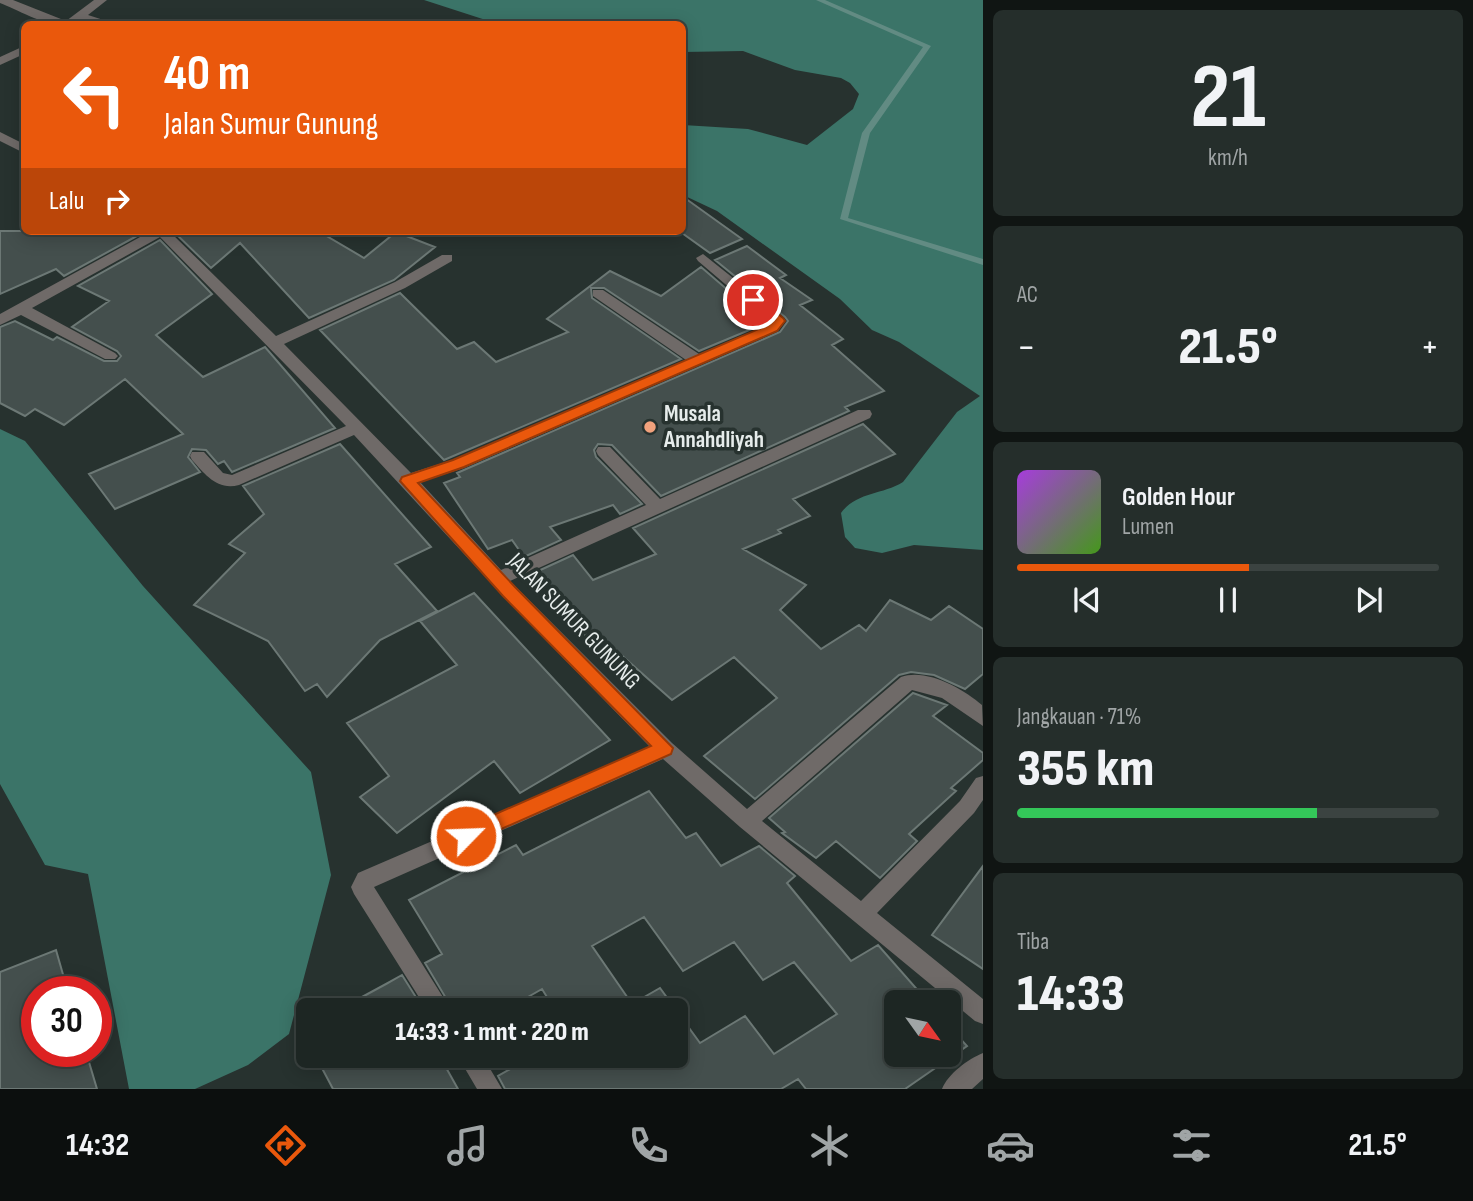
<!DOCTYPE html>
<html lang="id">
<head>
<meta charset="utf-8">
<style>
	body { margin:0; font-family:"Sofia Sans Condensed",sans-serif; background:#252e2b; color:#f1f3f6; height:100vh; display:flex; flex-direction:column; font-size:26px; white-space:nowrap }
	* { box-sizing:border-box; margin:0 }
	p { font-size:23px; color:#a0a5a6 }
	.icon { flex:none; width:38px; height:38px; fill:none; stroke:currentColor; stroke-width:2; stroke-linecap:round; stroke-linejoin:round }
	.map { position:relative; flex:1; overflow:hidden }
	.panel { display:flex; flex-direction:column; gap:10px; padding:10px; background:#101513; width:490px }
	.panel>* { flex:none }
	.guide { position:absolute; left:21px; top:21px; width:665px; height:214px; border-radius:10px; box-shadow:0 4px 18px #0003,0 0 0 2px #3b4341; background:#ea580c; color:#fff; overflow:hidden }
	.needle { width:46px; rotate:123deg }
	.buttons { position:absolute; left:884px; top:990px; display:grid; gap:14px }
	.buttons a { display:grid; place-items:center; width:77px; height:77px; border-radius:10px; background:#1d2623; box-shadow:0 4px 18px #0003,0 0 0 2px #3b4341; font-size:35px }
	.speed { position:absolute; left:21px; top:976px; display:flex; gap:14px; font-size:35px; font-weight:700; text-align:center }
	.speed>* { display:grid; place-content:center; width:91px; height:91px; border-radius:50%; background:#1d2623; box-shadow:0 4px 18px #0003,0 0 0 2px #3b4341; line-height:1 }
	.speed .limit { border:10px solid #d22; background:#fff; color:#111 }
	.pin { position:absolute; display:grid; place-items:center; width:60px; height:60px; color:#fff; margin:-30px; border:4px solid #fff; border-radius:50%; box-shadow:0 2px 7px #0007 }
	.me { position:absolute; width:77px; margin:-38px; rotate:66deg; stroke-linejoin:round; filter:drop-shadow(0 0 5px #0008) }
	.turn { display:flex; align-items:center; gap:24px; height:147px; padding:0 28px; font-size:32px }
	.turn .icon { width:91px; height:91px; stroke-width:2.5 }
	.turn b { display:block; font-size:49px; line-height:60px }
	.then { display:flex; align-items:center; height:66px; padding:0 28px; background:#0003; gap:14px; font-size:26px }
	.big { font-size:52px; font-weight:800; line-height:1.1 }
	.panel .card { flex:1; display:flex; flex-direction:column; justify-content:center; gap:10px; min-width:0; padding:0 24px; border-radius:10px; background:#252e2b }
	.panel .dial { align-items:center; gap:0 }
	.dial b { font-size:91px; line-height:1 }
	.song { display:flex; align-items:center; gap:21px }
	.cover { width:84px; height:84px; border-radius:10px; background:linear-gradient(135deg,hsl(280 70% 55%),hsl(100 70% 35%)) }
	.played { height:7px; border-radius:4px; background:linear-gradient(90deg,#ea580c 55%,#3b4341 55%) }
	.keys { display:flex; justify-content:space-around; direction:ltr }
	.heat { display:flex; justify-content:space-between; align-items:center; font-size:38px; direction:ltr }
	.charge { height:10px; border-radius:5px; background:linear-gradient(90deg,#34c759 71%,#3b4341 0) }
	.trip { position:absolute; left:296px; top:998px; width:392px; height:70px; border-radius:10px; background:#1d2623; box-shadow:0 4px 18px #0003,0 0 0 2px #3b4341; font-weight:800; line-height:70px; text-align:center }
	.tabs { display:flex; height:112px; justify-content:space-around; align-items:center; background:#0c0f0e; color:#a0a5a6 }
	.tabs .icon { width:49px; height:49px }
	.tabs .selected { color:#ea580c }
	.tabs b { font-size:32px; color:#f1f3f6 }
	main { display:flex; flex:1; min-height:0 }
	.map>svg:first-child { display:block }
	.forest { fill:#3b7468 }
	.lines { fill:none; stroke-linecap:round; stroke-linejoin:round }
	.stream { fill:#628b83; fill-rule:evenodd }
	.building { fill:#444f4d; stroke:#6c7875; stroke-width:2; fill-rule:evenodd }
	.street { fill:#6f6a68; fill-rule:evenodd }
	.route { fill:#ea580c; stroke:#983908; stroke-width:2 }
	.poi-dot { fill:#f1a17c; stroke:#27322f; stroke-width:2.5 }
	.labels { text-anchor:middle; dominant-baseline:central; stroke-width:7; stroke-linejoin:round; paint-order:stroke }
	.poi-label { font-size:23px; font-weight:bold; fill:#e6eceb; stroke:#27322f; text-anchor:start }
	.street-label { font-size:23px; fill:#e6eceb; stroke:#27322f }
</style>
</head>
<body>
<main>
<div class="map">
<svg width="983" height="1089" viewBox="0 0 983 1089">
	<rect width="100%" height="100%" fill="#27322f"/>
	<path class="forest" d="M424,0h559v550l-69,-5 -32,8 -27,-5 -10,-11 -4,-24c15,-21 41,-18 62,-31l54,-70 23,-16 -81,-54 -27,-12 -32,-31 -123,-88 -34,-16v-70l65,4 59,16 46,-36 6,-15 -9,-11 -9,-5 -46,-8 -52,-19 -60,1 -1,-28h-184z
		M0,429l25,12 118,145 168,186 20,103 -42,159 -41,31 -53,24h-66l-41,-215 -43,-9 -45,-81z"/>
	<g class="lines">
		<path class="stream" d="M816,0h9l106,46 -61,87 -22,85 135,41v6l-143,-46 22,-86 61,-86z"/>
	</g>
	<path class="building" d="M682,196l60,43 -32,14 -28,-20z
		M0,231h146l-82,45 -8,-7 -56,25z
		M173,231h145l46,27 32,-26 39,15 -41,33 -85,38 -69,-75 -29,25z
		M160,240l52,54 -56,41 47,42 62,-30 70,81 -103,44 -8,-11 -6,3 -12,-14 -14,-1 -4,8 12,15 -85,37 -26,-35 94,-40 -58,-55 -61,46 -29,-16 -10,7 -25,-13v-76l15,-6 38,19 4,-3 47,24h13l4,-5 -4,-5 -45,-24 37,-26 -31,-15z
		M747,246l39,29 -6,3 32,22 -12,5 43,34 -11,6 52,46 -39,16 4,4 -188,85 -49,-51 -14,-1 -4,6 2,7 46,47 -22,10 -7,-9 -63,22 11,13 -37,17 -12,-17 -24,9 -44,-66 16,-6 -3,-4 323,-141 8,-11 -3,-4 -70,-57z
		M701,267l65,56 -67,28 -95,-63h-13l1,10 89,61 -237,101 -124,-130 80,-37 57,56 17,-7 22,20 72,-30 -21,-13 63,-48 51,25z
		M863,424l32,30 -102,45 17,17 -32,14 3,3 -38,16 63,36 -26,25 41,39 38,-24 7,6 24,-31 41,20 18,-14 34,23v45l-18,15 -31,-14 -23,-3 -12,3 -144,124 -51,-43 73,-58 -43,-41 -62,43 -61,-54 -14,5 -61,-79 37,-17 20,25 63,-26 -23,-26z
		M340,444l91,103 -36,17 42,47 -57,29 -53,57 -10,-13 -12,7 -37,-50 -74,-36 51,-52 -16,-9 35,-30 -21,-28z
		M474,593l136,147 -90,53 -26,-32 -97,72 -37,-36 29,-21 -42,-53 110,-58 -37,-44z
		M913,693l34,12 -14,11 50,37v7l-32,28 5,3 -47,43 8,7 -37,37 -44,-37 -20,17 -34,-25 3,-1 -16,-14z
		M649,791l37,47 10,-5 25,33 38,-20 36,30 -8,7 64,78 27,-16 51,58h-33v52h52v-30l19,21 -62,43h-99l-8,-10 -17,10h-276l-7,-13 37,-21h141v-45h-121l-13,-21 -37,21h-52l-28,-47 17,-9 -33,-54 107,-55 7,10zM644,917l39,54 51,-29 29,38 31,-18 43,52 -63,40 -29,-38 -45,27 -40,-55 -28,16 -40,-58z
		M983,866v103l-51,-34z
		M56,950l12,42h-31v60h49l11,37h-97v-117z
		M402,975l22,35h-86l48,-26z
		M315,1055h124l19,34h-125z"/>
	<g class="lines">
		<path class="street" d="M0,0h13l53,21 28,-21h13l-19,15 28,9h-18l-16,-4c-21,16 -61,-9 -82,-17z
			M24,46v8l-24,11v-8z
			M0,132l24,12v9l-24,-12z
			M151,231h18l107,105 119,-54 47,-27h10v6l-47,27 -121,56 127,129 41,-13 234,-100 -93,-64v-6h10l96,64 69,-29 2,-3 -72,-61 -2,-3 7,-4 80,64 2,3 -7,10 -314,137 -44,14 81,88 145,-65 -48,-50 -2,-4 2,-4h12l50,52 198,-89h12l2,4 -2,4 -360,163 162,162 75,66 154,-132c26,-9 62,12 81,28l1,21 -41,-28 -30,-8 -150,131 99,80 99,-100 16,-23 7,-2v24l-9,13 -97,100 106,86v25l-8,-3 -235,-194 -77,-68 -289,128 77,123h-24l-73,-116 -3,-7 7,-14 292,-126 -147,-151 -149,-161 -115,50c-22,6 -34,-11 -47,-25l-2,-4 2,-4h12l19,21 9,2 114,-49 -186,-189 -128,71 83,45 3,3 -3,3h-10l-84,-44 -21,10v-11z
			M983,1053v26l-11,10h-30c6,-15 26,-30 41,-36z
			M457,1055h25l20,34h-25z"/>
	</g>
	<path class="route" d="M749,297h9l25,21 2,3 -8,10 -313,136 -46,16 97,104 158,161 -2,6 -199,88h-13l-3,-6 3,-6 192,-84 -148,-150 -103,-115 2,-4 51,-17 315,-135 2,-3 -21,-19z"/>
	<circle class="poi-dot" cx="650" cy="427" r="7"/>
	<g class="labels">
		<g class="poi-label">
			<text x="664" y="414">Musala<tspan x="664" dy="26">Annahdliyah</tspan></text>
		</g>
		<g class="street-label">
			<text transform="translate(574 621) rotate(46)">JALAN SUMUR GUNUNG</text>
		</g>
	</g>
</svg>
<div class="buttons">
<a><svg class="needle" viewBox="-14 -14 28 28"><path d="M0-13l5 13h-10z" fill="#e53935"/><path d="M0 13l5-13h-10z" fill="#a0a5a6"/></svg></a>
</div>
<div class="speed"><div class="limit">30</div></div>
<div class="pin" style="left:753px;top:300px;background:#d93025"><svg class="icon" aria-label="arrive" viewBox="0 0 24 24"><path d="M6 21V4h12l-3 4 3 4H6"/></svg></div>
<svg class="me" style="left:466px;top:836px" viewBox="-20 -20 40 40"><circle r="17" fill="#ea580c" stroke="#fff" stroke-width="3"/><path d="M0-11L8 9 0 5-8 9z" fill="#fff"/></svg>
<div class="trip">14:33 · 1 mnt · 220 m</div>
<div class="guide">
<div class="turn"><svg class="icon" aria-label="left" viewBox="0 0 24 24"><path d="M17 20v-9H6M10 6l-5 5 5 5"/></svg><div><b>40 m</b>Jalan Sumur Gunung</div></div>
<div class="then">Lalu<svg class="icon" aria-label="right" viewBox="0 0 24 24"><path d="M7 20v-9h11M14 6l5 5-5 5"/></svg></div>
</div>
</div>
<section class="panel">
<div class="card dial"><b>21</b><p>km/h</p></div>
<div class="card"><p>AC</p>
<div class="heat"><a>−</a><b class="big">21.5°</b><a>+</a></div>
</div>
<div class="card">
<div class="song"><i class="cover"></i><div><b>Golden Hour</b><p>Lumen</p></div></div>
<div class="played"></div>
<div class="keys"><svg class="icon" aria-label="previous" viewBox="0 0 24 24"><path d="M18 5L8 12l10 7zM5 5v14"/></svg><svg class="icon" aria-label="pause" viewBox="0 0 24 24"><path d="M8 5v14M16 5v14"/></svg><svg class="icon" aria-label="next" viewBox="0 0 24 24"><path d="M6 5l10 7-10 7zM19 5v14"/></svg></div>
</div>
<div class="card"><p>Jangkauan · 71%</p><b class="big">355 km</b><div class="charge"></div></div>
<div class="card"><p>Tiba</p><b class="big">14:33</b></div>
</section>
</main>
<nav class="tabs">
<b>14:32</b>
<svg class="icon selected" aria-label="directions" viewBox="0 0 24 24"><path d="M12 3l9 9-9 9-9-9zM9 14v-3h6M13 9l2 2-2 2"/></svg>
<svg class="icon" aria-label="music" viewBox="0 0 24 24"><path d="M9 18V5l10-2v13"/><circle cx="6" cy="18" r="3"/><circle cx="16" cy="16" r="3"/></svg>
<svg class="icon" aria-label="phone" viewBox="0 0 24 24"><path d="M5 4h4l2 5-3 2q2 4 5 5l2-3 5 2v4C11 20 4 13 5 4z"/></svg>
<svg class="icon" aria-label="climate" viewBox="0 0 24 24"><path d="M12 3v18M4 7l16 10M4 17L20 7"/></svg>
<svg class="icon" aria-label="car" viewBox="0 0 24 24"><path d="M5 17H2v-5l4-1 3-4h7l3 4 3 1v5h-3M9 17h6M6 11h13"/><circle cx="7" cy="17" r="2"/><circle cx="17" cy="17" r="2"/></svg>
<svg class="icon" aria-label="filters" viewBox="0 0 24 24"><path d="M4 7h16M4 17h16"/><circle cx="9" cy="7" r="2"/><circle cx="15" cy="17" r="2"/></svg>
<b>21.5°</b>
</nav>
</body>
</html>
